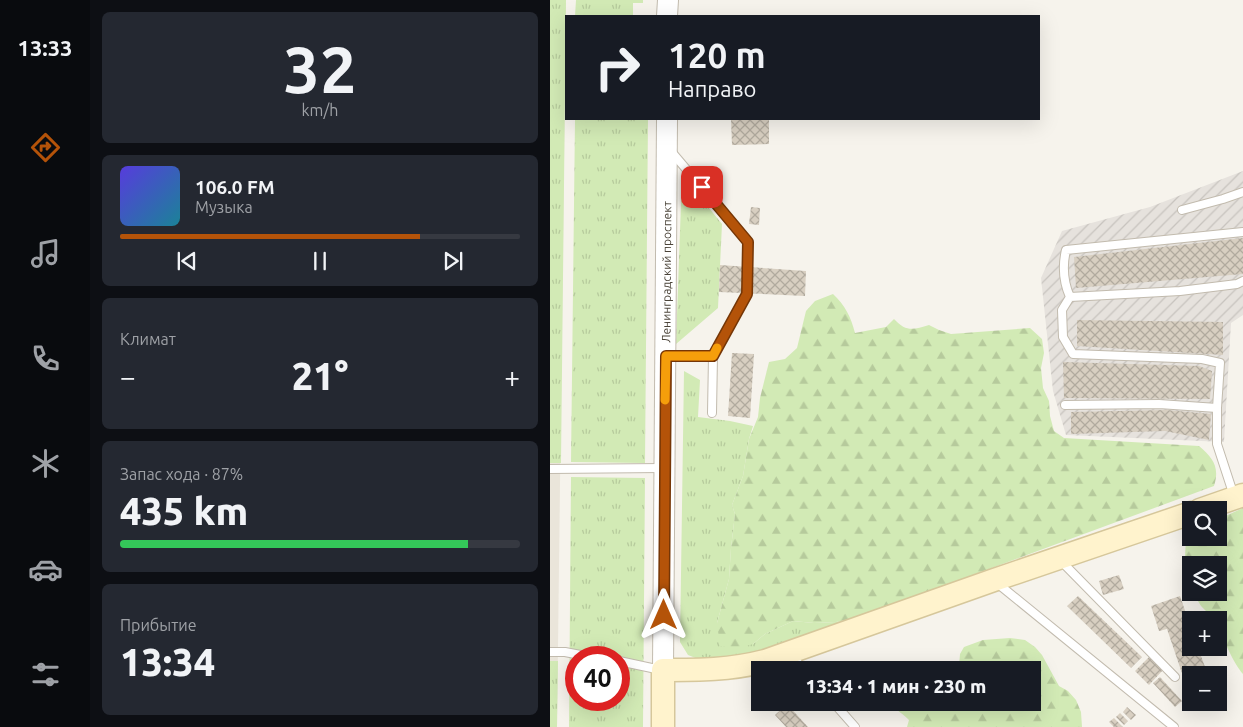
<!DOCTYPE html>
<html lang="ru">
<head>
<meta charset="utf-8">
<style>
	body { margin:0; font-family:Ubuntu,sans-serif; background:#242831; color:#f1f3f6; height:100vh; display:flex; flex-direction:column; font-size:19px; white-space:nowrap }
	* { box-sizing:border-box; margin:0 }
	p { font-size:16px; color:#9ea1a6 }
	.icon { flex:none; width:28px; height:28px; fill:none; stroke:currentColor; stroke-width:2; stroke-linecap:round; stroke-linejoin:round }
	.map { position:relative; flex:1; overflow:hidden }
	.drawer { display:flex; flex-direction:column; gap:12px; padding:12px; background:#0d0f14; width:460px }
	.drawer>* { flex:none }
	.top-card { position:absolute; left:15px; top:15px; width:475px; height:105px; border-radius:0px; box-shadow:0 5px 20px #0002; background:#171b24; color:#f1f3f6; overflow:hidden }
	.fabs { position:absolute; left:632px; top:501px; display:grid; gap:10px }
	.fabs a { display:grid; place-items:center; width:45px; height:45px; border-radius:0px; background:#171b24; box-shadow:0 5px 20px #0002; font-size:25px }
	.speed { position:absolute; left:15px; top:646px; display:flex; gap:10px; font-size:25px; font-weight:700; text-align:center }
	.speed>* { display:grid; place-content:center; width:65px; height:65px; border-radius:50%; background:#171b24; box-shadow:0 5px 20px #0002; line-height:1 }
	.speed .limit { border:8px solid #d22; background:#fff; color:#111 }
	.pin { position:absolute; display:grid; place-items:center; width:42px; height:42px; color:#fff; margin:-21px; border-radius:10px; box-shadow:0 2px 8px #0006 }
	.me { position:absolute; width:55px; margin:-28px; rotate:0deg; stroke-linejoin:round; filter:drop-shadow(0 0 4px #0008) }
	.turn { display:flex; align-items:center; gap:18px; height:105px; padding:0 20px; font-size:22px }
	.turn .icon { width:65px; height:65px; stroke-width:2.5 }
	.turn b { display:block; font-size:35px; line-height:42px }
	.big { font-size:38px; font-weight:800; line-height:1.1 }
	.drawer .card { flex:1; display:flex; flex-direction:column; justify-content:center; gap:8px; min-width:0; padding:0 18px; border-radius:8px; background:#242831 }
	.drawer .dial { align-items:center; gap:0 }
	.dial b { font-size:65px; line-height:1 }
	.song { display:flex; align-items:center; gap:15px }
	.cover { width:60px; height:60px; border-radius:8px; background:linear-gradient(135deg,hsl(250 70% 55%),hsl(190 70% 35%)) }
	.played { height:5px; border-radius:2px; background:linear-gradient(90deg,#b45309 75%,#363941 75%) }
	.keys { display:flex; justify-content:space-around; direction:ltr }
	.heat { display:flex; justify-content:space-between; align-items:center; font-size:28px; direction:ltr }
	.charge { height:8px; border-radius:4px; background:linear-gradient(90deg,#34c759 87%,#363941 0) }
	.trip { position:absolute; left:201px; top:661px; width:290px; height:50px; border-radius:0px; background:#171b24; box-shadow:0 5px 20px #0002; font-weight:800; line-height:50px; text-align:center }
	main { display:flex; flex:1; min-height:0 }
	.tab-bar { display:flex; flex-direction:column; width:90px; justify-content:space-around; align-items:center; background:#090b0e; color:#9ea1a6 }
	.tab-bar .icon { width:35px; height:35px }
	.tab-bar .current { color:#b45309 }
	.tab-bar b { font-size:22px; color:#f1f3f6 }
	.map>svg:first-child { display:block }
	.residential { fill:#eae5da }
	.industrial { fill:url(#industrial-furrows) }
	.grass { fill:url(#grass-tufts); fill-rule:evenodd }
	.forest { fill:url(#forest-firs) }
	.building { fill:url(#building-cross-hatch) }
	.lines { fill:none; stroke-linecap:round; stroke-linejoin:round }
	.service-casing { stroke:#c2bbae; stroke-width:10 }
	.tertiary-casing { stroke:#c2bbae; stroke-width:22 }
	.secondary-casing { stroke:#d6c79b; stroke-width:25 }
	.service { stroke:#fff; stroke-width:8 }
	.tertiary { stroke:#fff; stroke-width:20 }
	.secondary { stroke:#fff3cd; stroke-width:22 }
	.route-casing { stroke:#753606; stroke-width:12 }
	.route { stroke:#b45309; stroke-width:9 }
	.slow { stroke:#f59e0b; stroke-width:9 }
	.labels { text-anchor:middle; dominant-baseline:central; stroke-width:4.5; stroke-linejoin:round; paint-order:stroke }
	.street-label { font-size:12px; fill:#4b4439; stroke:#fff }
</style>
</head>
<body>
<main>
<nav class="tab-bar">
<b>13:33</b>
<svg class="icon current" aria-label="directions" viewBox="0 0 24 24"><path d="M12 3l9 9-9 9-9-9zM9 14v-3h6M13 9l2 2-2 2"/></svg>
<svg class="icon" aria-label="music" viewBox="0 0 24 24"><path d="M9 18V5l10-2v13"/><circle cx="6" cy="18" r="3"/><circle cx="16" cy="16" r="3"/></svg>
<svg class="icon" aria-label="phone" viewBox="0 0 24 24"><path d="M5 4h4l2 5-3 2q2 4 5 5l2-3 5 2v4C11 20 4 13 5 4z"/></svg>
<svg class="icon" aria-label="climate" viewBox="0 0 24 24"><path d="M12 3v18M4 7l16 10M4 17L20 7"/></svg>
<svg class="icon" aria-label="car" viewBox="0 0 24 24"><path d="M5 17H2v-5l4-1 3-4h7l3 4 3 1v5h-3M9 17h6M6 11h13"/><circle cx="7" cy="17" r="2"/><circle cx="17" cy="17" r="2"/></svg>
<svg class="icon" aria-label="filters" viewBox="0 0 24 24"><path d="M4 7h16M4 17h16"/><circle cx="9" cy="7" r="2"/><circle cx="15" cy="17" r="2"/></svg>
</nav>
<section class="drawer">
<div class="card dial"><b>32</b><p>km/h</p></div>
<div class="card">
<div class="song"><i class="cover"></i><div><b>106.0 FM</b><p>Музыка</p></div></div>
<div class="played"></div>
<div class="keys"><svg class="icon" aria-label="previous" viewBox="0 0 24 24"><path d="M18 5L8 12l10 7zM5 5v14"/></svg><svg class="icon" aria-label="pause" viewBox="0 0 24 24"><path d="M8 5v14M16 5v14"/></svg><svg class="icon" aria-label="next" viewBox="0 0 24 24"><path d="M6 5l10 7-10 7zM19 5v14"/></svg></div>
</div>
<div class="card"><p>Климат</p>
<div class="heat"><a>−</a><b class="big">21°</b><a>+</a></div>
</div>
<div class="card"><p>Запас хода · 87%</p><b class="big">435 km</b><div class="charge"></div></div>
<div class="card"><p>Прибытие</p><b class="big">13:34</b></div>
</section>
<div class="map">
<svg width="693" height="727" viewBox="0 0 693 727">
	<defs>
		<pattern id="industrial-furrows" width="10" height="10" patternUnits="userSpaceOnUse" patternTransform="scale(1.25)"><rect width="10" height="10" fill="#e6e2dd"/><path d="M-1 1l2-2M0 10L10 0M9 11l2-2" fill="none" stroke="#c7c3be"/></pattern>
		<pattern id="grass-tufts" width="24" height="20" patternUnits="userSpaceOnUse" patternTransform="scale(1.25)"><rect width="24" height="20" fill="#d2eab5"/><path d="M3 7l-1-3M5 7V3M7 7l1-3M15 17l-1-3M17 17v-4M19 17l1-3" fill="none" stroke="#b6ca9c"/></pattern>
		<pattern id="forest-firs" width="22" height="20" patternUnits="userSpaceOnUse" patternTransform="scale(1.25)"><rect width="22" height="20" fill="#d2eab5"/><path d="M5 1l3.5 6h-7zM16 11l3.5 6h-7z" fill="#b6ca9c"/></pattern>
		<pattern id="building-cross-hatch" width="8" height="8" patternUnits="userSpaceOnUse" patternTransform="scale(1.25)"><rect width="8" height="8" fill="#d8cfc1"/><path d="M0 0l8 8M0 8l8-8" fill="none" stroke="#b1aa9e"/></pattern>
	</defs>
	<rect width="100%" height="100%" fill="#f6f3ec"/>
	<path class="residential" d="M0,0h16l-9,727h-7z"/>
	<path class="industrial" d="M693,171v144l-12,8 -7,119 -158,-7 -13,-44 -12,-113 21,-47 88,-24z"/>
	<path class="grass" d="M0,0h16l-5,463h-11z
		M26,0h67v3h-10v13h-58z
		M25,119h73l-3,344 -74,-1z
		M132,175l40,49 -4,84 -42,36z
		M134,371l16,9 -2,37 32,4 23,5 -4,13 -6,37 -11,29 3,9 -4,34 -2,31 -12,44 36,21 12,-10 28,-13 21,2 22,-1 23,-5 -117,40 -44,2 -10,-4 -8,-13z
		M21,477l74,1 -2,249h-74zM26,658h43v42h-43z
		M0,661h8l-1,66h-7z"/>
	<path class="forest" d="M283,294c12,11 18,23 22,39l31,-6 8,-8c12,13 19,11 35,6l10,5 12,4 79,-6 12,11 2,14 -3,15 2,20 6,13 1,15 4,15 10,7 135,8c14,12 21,21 15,40l-355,131 -23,5 -22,1 -21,-2 -28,13 -12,10 -14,4 -19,-2 -3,-23 12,-44 2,-31 4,-34 -3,-9 11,-29 6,-37 9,-22 2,-19 9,-36 16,-3 12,-11 9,-37 9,-10z
		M693,508v166c-9,-10 -24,-41 -24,-54h-4l-14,-14 -8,-13 26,-1v-27h-28v24c-8,-15 -6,-33 -5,-49l5,-5v3h28v-19z
		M460,638l15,2 10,7 7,8 17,31 9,5 8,9 5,12 1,15h-175l2,-7c-5,-6 -14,-9 -16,-17l139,-1v-32h-80l7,-4 1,-12 4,-7 19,-7z"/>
	<path class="building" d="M181,119h38v25l-37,1z
		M201,207l9,1 -1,17 -10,-1z
		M693,238v36l-167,14 -2,-31z
		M170,265l86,6 -1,25 -86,-4z
		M527,320l146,2v33l-146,-9z
		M182,353l22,1 -4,64 -22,-2z
		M513,362l136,4 13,5 -2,28 -146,-1z
		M617,410l44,4 -2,26 -44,-9 -94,3v-22z
		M569,575l5,14 -21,6 -4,-14z
		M528,596l64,61 -11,11 -64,-62z
		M630,596l11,32v20h7l10,27h-17v15l-3,1 -21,-62 -8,2 -8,-25z
		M599,657l14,13 -14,15 -14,-14z
		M610,677l22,24 -7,6 -22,-24z
		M237,704l21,23h-22l-11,-12z
		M577,707l9,8 -5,5 -8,-8z
		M570,713l8,8 -4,4 -8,-8z
		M564,718l9,9h-9l-5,-5z"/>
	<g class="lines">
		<defs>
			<path id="service" d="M120,150l78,92 -1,52 -34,62 -1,57
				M632,210l41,-11 20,-7
				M520,297c-7,-16 -8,-30 -4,-47l177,-18
				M116,356h47
				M515,405l94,-1 58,4v36l17,52
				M667,408l3,-45 -18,-4 -129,-5 -10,-17 -1,-27 8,-13 110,-6 57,-7 6,-3
				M0,469l113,-1
				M511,561l114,116
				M447,583l177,144
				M0,652h15l31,6
				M240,654l14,16
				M69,661l42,9
				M283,702l22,25"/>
			<g id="tertiary">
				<path d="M117,16l1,-16"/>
				<path id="s1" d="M113,670l4,-551"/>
			</g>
			<path id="secondary" d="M650,510l43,-15
				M113,727v-57c36,0 67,0 102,-9l229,-81 197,-67"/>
		</defs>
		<use href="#service" class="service-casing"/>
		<use href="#tertiary" class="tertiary-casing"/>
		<use href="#secondary" class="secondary-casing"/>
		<use href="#service" class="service"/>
		<use href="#tertiary" class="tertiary"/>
		<use href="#secondary" class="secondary"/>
	</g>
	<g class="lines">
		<defs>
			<path id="route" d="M114,615l2,-259h47l34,-62 1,-52 -46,-55"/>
		</defs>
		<use href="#route" class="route-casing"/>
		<use href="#route" class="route"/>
		<path class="slow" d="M115,400l1,-44h47l4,-8"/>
	</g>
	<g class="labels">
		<g class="street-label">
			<text stroke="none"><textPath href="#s1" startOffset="398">Ленинградский проспект</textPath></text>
		</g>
	</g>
</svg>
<div class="fabs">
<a><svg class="icon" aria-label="search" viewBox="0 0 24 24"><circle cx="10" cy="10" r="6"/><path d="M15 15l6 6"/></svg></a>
<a><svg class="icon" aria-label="layers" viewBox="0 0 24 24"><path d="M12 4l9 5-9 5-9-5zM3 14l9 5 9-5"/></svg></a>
<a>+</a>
<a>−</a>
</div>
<div class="speed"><div class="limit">40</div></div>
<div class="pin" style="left:152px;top:187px;background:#d93025"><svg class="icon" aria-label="arrive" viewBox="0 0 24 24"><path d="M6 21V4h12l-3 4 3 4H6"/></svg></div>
<svg class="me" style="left:114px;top:615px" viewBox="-20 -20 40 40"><path d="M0-17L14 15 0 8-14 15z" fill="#b45309" stroke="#fff" stroke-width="4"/></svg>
<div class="trip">13:34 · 1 мин · 230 m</div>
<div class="top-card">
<div class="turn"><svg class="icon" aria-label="right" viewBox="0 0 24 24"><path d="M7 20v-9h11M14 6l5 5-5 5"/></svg><div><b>120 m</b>Направо</div></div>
</div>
</div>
</main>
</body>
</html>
